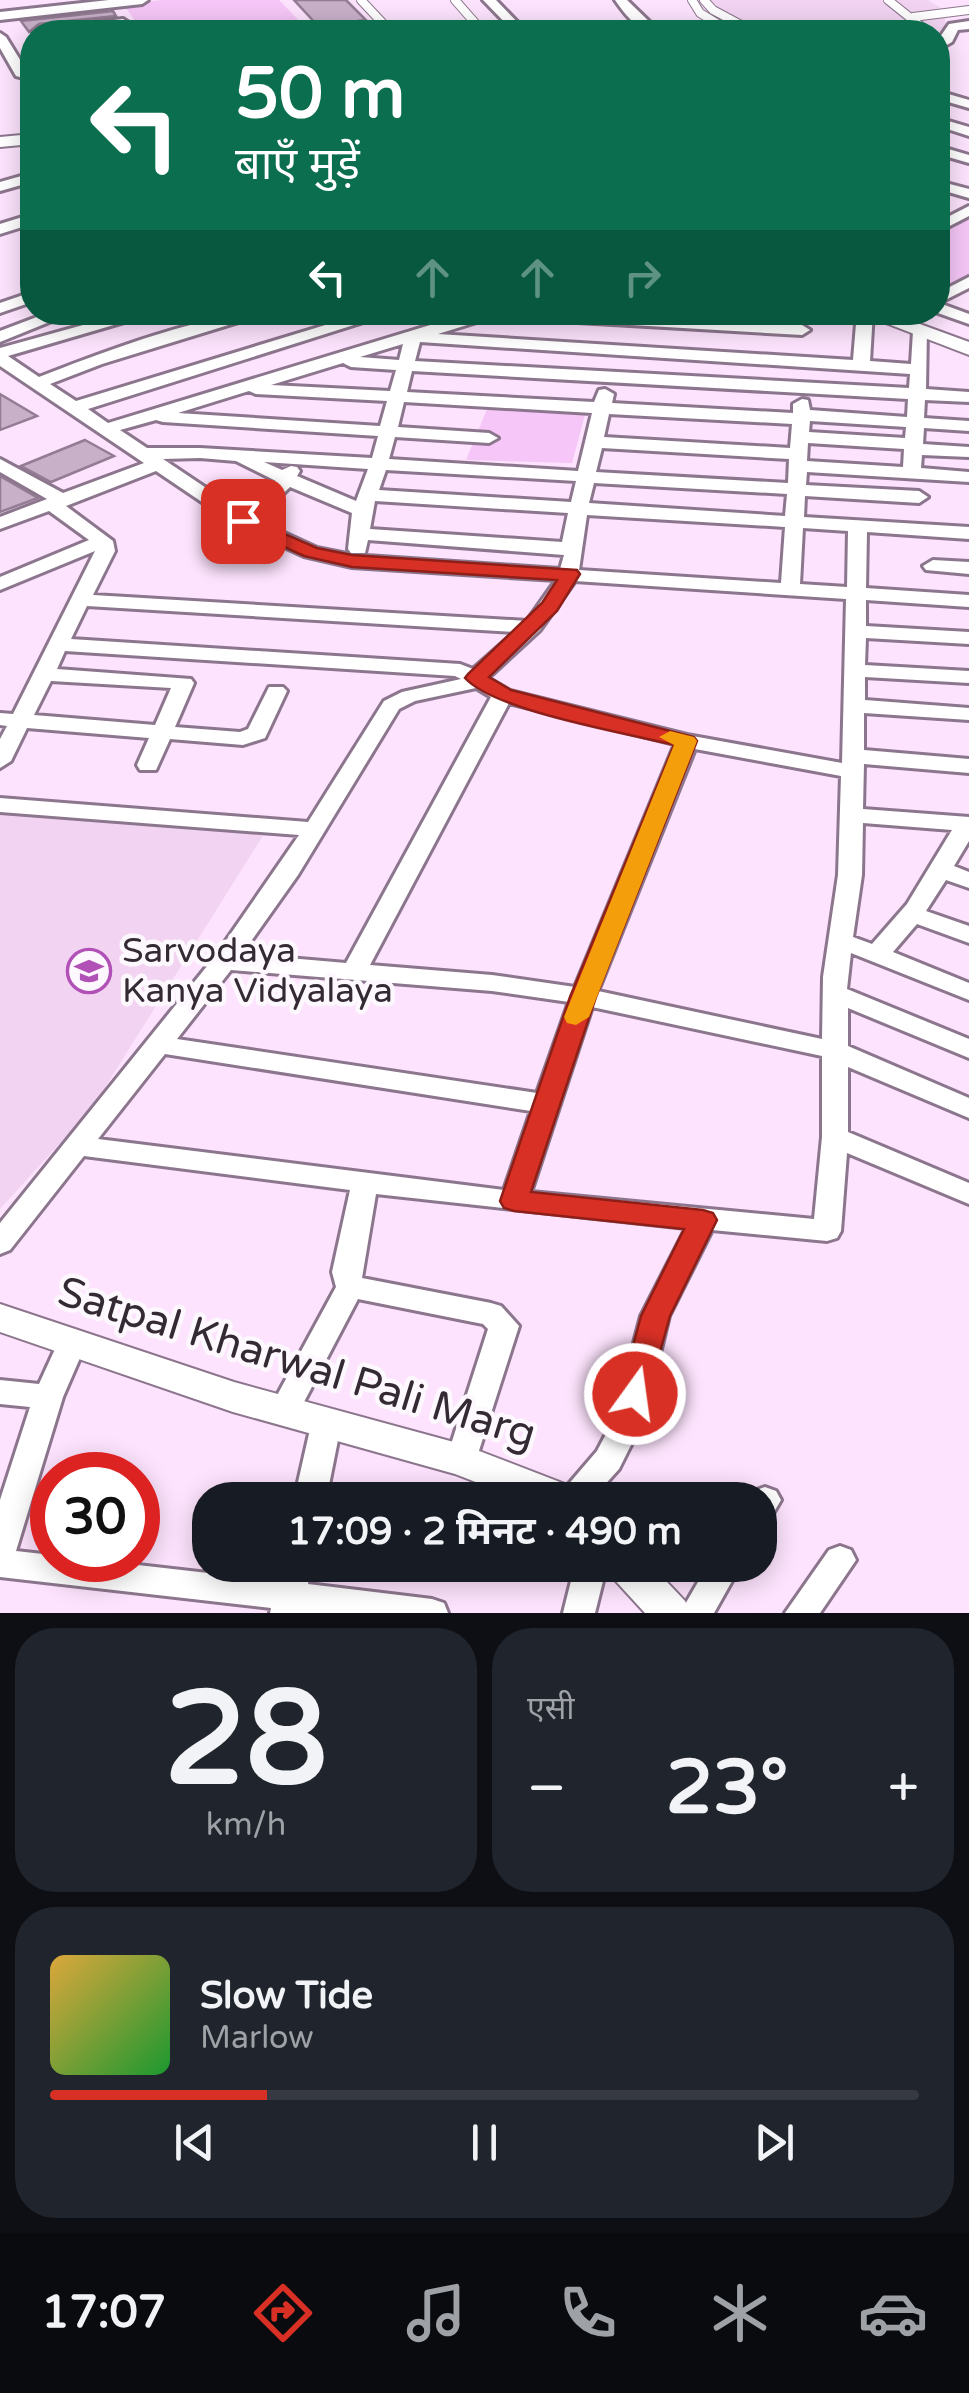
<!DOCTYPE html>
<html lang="hi">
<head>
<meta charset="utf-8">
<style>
	body { margin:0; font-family:"Varela Round","Noto Sans Devanagari",sans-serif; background:#20242c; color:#f1f3f6; height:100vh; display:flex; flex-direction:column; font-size:38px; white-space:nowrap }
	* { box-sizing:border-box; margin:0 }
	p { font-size:32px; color:#9ea1a6 }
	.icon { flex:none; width:55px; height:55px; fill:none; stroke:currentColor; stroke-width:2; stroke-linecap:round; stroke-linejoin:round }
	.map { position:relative; height:1613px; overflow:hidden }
	.sheet { display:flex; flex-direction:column; gap:15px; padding:15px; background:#0d0f14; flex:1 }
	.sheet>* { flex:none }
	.hud { position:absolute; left:20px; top:20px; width:930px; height:305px; border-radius:40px; box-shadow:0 5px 25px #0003; background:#0b6e4f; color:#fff; overflow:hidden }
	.speed { position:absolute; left:30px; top:1452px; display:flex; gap:20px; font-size:50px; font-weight:700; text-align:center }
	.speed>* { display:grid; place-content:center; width:130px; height:130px; border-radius:50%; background:#171b24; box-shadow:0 5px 25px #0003; line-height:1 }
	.speed .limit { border:15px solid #d22; background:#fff; color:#111 }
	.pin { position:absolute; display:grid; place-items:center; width:85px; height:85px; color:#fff; margin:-42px; border-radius:20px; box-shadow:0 5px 15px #0006 }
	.me { position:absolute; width:110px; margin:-55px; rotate:14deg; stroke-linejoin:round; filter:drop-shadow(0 0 8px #0008) }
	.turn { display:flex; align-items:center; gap:35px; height:210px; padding:0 50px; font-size:45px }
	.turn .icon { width:130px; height:130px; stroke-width:2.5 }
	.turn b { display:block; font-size:70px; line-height:85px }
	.lanes { display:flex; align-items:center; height:95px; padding:0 50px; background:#0003; justify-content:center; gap:50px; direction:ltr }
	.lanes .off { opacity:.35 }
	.big { font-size:75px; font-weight:700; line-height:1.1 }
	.sheet .card { flex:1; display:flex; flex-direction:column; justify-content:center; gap:15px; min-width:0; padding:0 35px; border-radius:40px; background:#20242c }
	.sheet .dial { align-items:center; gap:0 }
	.dial b { font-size:130px; line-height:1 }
	.song { display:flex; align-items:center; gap:30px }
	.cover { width:120px; height:120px; border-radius:15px; background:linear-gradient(135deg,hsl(40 70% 55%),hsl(130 70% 35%)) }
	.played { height:10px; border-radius:5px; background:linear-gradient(90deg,#d93025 25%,#363941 25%) }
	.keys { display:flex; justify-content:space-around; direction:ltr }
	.heat { display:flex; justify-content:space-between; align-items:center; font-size:55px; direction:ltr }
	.sheet .tiles { flex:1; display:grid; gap:15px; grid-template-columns:1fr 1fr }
	.card:last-child { grid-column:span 2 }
	.trip { position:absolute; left:192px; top:1482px; width:585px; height:100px; border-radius:40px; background:#171b24; box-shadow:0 5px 25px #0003; font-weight:700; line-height:100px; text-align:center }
	.tab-bar { display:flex; height:160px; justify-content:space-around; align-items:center; background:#090b0e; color:#9ea1a6 }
	.tab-bar .icon { width:70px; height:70px }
	.tab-bar .active { color:#d93025 }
	.tab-bar b { font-size:45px; color:#f1f3f6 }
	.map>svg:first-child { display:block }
	.built { fill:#f2d4f2 }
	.green { fill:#f5c6f7 }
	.building { fill:#c8b0c9; stroke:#947d94; stroke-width:2.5 }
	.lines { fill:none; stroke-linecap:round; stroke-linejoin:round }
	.service-casing { stroke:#8c768d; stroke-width:10 }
	.minor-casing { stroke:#8c768d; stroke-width:6 }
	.tertiary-casing { stroke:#8c768d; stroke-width:4 }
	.service { stroke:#fff; stroke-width:8 }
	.minor { fill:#fff; fill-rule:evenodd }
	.tertiary { fill:#fff; fill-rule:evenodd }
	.route { fill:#d93025; stroke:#8d1f18; stroke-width:2.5 }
	.slow { fill:#f59e0b }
	.labels { text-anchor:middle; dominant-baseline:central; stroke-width:9; stroke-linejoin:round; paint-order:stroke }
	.poi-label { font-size:35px; fill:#342a34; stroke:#fdf8fd; text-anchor:start }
	.near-street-label { font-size:42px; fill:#342a34; stroke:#fdf8fd }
</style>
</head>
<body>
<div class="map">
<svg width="969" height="1613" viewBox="0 0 969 1613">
	<rect width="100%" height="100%" fill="#fde3fd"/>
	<path class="built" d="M692,0h236l16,10 2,19 -8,15v-12h-195l-34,-12z
		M0,813l264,21 -172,274 -92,101z"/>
	<path class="green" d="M162,0h117l31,32h-167l-20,-28z
		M969,215v60l-31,18v-59z
		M490,402l97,5 -15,56 -106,-3z"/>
	<path class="building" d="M294,0h52l20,20 -48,6z
		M113,11l3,5 -77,8 -10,8 -8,-11z
		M0,394l37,22 -37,14z
		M85,440l29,16 -63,26 -30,-16z
		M0,476l38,22 -38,14z"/>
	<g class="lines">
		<defs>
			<path id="service" d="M361,0l30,32
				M455,0l28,32
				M692,0l8,13 31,19
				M704,0l9,10 41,22
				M888,0l40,32
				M913,17l56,-7"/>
			<path id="minor" d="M109,0h39l-6,4 -142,16v-8z
				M483,0h13l31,32h-13z
				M615,0h12l33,32c-22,0 -33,-15 -45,-32z
				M123,19l6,4 -2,3 -57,6h-37l6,-4z
				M969,21v8l-11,1 -6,12 -14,8v-10l11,-16z
				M0,33l6,4 24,39 -2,3 -12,-3 -16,-28z
				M938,91l31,9v8l-31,-9z
				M938,118l31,9v9l-31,-10z
				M938,146l31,9v8l-31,-9z
				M32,173v9l-32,9v-9z
				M938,181l31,8v9l-31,-9z
				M969,206v10l-31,16v-10z
				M32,214v10l-32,10v-10z
				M969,277v11l-30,15 30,11v10l-34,-12 3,-19z
				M32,292v10l-32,11v-10z
				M50,312h24l-74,30v-11z
				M130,312h28l-150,44 31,21c61,-24 168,-65 232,-65l-169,52 -52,20 26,17 292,-89h27l-307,97 20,14 365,-111h112l217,13 8,5 -8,5 -309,-18 -55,17 415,26 4,-48h16l-3,49 41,3 2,-33 14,-3 -1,61 43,3v10l-44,-2 -1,18 45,3v10l-45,-3 -1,16 46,3v10l-47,-2 -1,13 48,4v10l-162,-10 -1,13 113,6 9,6 -9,6 -114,-7 -1,21 165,10v12l-102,-7 -1,56 103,7v12l-103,-7v26l103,6v12l-103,-6 -1,27 104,6v12l-104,-6v23l104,8v12l-105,-7v37l105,9v14l-105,-9 -1,45 106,8v24l-15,25 15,6v16l-23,-8 -20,31 43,15v17l-52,-19 -24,28 76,31v17l-118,-47 -4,36 122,50v19l-121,-50v38l121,52v20l-121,-51v65l121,51v21l-122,-51 -6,78 -4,7 -10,3 -115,-11 -43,86 -25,103 -25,50 -28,31h-36l42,-49 17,-32 27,-103 45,-88 -310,-34 -14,84 129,25 10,3 18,20 -43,134 -4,9 -11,4 -11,-4 -4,-9 42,-131 -5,-5 -125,-25 -64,122 -11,3 -11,-3 -4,-9 68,-125 -4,-15 18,-82 -266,-34 -74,94 -10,4v-31l216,-268 83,-120 -299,-23v-14l308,24 76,-121 18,-9 59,-13 -6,-3 -390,-25 -8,18 134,10 3,4 -19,44 65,5 8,-3 21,-42h14l4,4 -22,47 -22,7 -73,-6 -14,31h-16l-3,-5 12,-27 -122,-10 -16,33 -11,7v-29l7,-13 -7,-1v-12l13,1 82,-163 -95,39v-13l89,-37 -40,-29 -49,18v-12l47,-18 -47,-27v-13l63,34 81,-30 -144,-97v-18zM420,342l490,32 -1,14 -494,-27zM403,344l-4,16 -39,-3zM343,363l8,4 45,3 -6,21 -119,-6zM412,371l496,28 -1,18 -97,-7 -2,-10 -6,-1 -9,5v9l-181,-10 2,-9 -9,-5 -6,1 -5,12 -187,-10zM249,391l7,3 131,7 -7,25 -202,-13zM404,402l188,11 -14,58 -189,-12 6,-22 94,6 9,-5 -9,-5 -91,-6zM609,414l183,10 -2,24 -186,-11zM156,420l7,2 215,14 -6,22 -172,-10h-53l-27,-18zM810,421l96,6 -1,11 -96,-6zM808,443l96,6 -1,18 -96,-6zM602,448l187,11 -1,24 -192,-11zM200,458l36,3 40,20 -34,31 -79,-53zM264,462l104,7 -12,32 -59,-25 3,-5 -3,-4 -6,-1 -9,4zM386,470l190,11 -5,21 -192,-12zM156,471l80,54 68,31 48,11 204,13 -29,41 -434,-26 22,-44 -2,-10 -47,-35zM594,483l193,11 -2,22 -196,-13zM290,487l62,26 -4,36 3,4h14l3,-13 196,15 -4,14 -208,-14 -35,-7 -61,-28zM375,501l193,12 -6,29 -192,-13zM587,515l198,12 -4,56 -202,-13zM803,528l45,3 -1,56 -47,-3zM575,581l271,18 -4,164 -155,-28 -177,-44 -22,-13 52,-48zM87,606l428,26 -42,37 -13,-5 -389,-25zM51,681l120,7 -16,37 -121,-10zM476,688l15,9 -145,266 -104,-9 56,-79 101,-166 16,-8zM509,703l166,41 -100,243 -83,-12 -122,-10zM695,749l146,27 -3,99 -15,102 -1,62 -224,-48zM863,823l89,7 -45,74 -35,40 -19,-7 9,-62zM231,970l261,21 77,11 -32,91 -360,-54zM592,1007l230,49v81l-8,82 -283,-27zM165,1054l366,57 -27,79 -406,-51z
				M933,560l36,2v12l-43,-4 -3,-4z
				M71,1332l10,4 5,8 -23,53 -47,154 36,4v5h42l183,21 3,-16h32l-4,19 124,15 12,4 4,10h-178l1,-5 -271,-31v-77l30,-93 -30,-3v-24l39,4 22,-48z
				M326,1413l11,3 4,9 -15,75h-32l17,-75 4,-9z
				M765,1487l11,4 5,9 -10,17 -11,4v-21h-12l6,-9z
				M840,1546l11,4 5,10 -36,53h-35l44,-63z
				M575,1565h32l-12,48h-32z
				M708,1565h33l-27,48h-34z"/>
			<path id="tertiary" d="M32,134v10l-32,3v-10z
				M857,312h30l82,30v13z
				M0,1304l234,78 227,62 117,45 5,11h-61l-67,-26 -222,-62 -233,-80z
				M606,1565h45l34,36 6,12h-46l-33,-36z"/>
		</defs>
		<use href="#service" class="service-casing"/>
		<use href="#minor" class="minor-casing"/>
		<use href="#tertiary" class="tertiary-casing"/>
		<use href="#service" class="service"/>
		<use href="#minor" class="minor"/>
		<use href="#tertiary" class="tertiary"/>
	</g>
	<path class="route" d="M243,516l74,32 35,7 225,15 3,4 -23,37 -68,66 22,13 183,47 3,4 -101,256 -65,195 172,18 10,3 4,7 -47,96 -24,87 -11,3 -10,-3 -5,-9 21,-78 43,-87 -170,-18 -10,-3 -4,-7 70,-204 104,-252c-48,-12 -179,-34 -209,-67l3,-4 74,-71 15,-23 -205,-13 -48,-11 -68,-31v-8z"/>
	<path class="slow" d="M670,731l24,6 3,4 -108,276 -13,8 -9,-2 -3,-6 110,-272 -15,-8z"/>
	<defs>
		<symbol id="school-ring" viewBox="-11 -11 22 22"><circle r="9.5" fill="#fdf8fd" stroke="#b150b7" stroke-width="1.5"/><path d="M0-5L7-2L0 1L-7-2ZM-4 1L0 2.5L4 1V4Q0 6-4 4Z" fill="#b150b7"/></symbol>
	</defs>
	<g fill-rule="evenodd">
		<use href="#school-ring" x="64" y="946" width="50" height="50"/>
	</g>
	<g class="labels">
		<g class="poi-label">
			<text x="122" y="951">Sarvodaya<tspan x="122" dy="40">Kanya Vidyalaya</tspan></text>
		</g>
		<g class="near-street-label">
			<text transform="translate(297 1363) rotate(17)">Satpal Kharwal Pali Marg</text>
		</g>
	</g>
</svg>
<div class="speed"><div class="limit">30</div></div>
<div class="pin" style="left:243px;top:521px;background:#d93025"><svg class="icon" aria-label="arrive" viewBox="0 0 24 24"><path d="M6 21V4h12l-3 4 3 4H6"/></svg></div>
<svg class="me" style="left:635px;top:1394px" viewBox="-20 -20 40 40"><circle r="17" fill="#d93025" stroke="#fff" stroke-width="3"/><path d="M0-11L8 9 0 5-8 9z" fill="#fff"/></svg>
<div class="trip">17:09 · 2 मिनट · 490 m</div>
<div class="hud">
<div class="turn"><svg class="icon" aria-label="left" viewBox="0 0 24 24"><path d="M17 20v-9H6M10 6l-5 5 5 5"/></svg><div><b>50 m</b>बाएँ मुड़ें</div></div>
<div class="lanes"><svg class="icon" aria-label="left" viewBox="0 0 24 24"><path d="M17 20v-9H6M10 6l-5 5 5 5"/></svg><svg class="icon off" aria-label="ahead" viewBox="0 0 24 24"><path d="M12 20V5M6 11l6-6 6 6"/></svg><svg class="icon off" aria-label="ahead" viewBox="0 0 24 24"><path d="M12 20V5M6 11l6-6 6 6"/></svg><svg class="icon off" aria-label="right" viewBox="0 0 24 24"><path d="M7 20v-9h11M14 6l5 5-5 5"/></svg></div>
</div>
</div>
<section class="sheet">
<div class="tiles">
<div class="card dial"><b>28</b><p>km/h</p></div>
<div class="card"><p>एसी</p>
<div class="heat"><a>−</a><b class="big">23°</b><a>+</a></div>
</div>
<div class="card">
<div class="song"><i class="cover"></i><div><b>Slow Tide</b><p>Marlow</p></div></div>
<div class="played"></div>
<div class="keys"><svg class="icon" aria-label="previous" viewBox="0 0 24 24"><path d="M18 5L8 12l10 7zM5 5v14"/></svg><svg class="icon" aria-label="pause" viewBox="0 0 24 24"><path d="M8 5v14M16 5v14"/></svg><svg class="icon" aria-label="next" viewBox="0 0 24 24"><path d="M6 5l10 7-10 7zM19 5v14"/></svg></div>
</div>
</div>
</section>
<nav class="tab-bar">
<b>17:07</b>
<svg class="icon active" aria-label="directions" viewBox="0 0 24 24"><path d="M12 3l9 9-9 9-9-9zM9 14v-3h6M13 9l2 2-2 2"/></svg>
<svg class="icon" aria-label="music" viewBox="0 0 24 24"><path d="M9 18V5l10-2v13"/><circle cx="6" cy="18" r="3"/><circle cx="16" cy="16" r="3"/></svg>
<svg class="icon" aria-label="phone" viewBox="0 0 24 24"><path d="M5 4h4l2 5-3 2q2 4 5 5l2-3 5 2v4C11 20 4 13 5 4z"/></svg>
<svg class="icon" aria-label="climate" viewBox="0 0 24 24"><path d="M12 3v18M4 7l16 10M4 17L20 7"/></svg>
<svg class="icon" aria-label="car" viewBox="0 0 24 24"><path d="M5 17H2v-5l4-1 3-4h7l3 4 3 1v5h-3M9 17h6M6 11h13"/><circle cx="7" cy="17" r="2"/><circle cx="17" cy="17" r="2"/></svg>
</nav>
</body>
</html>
